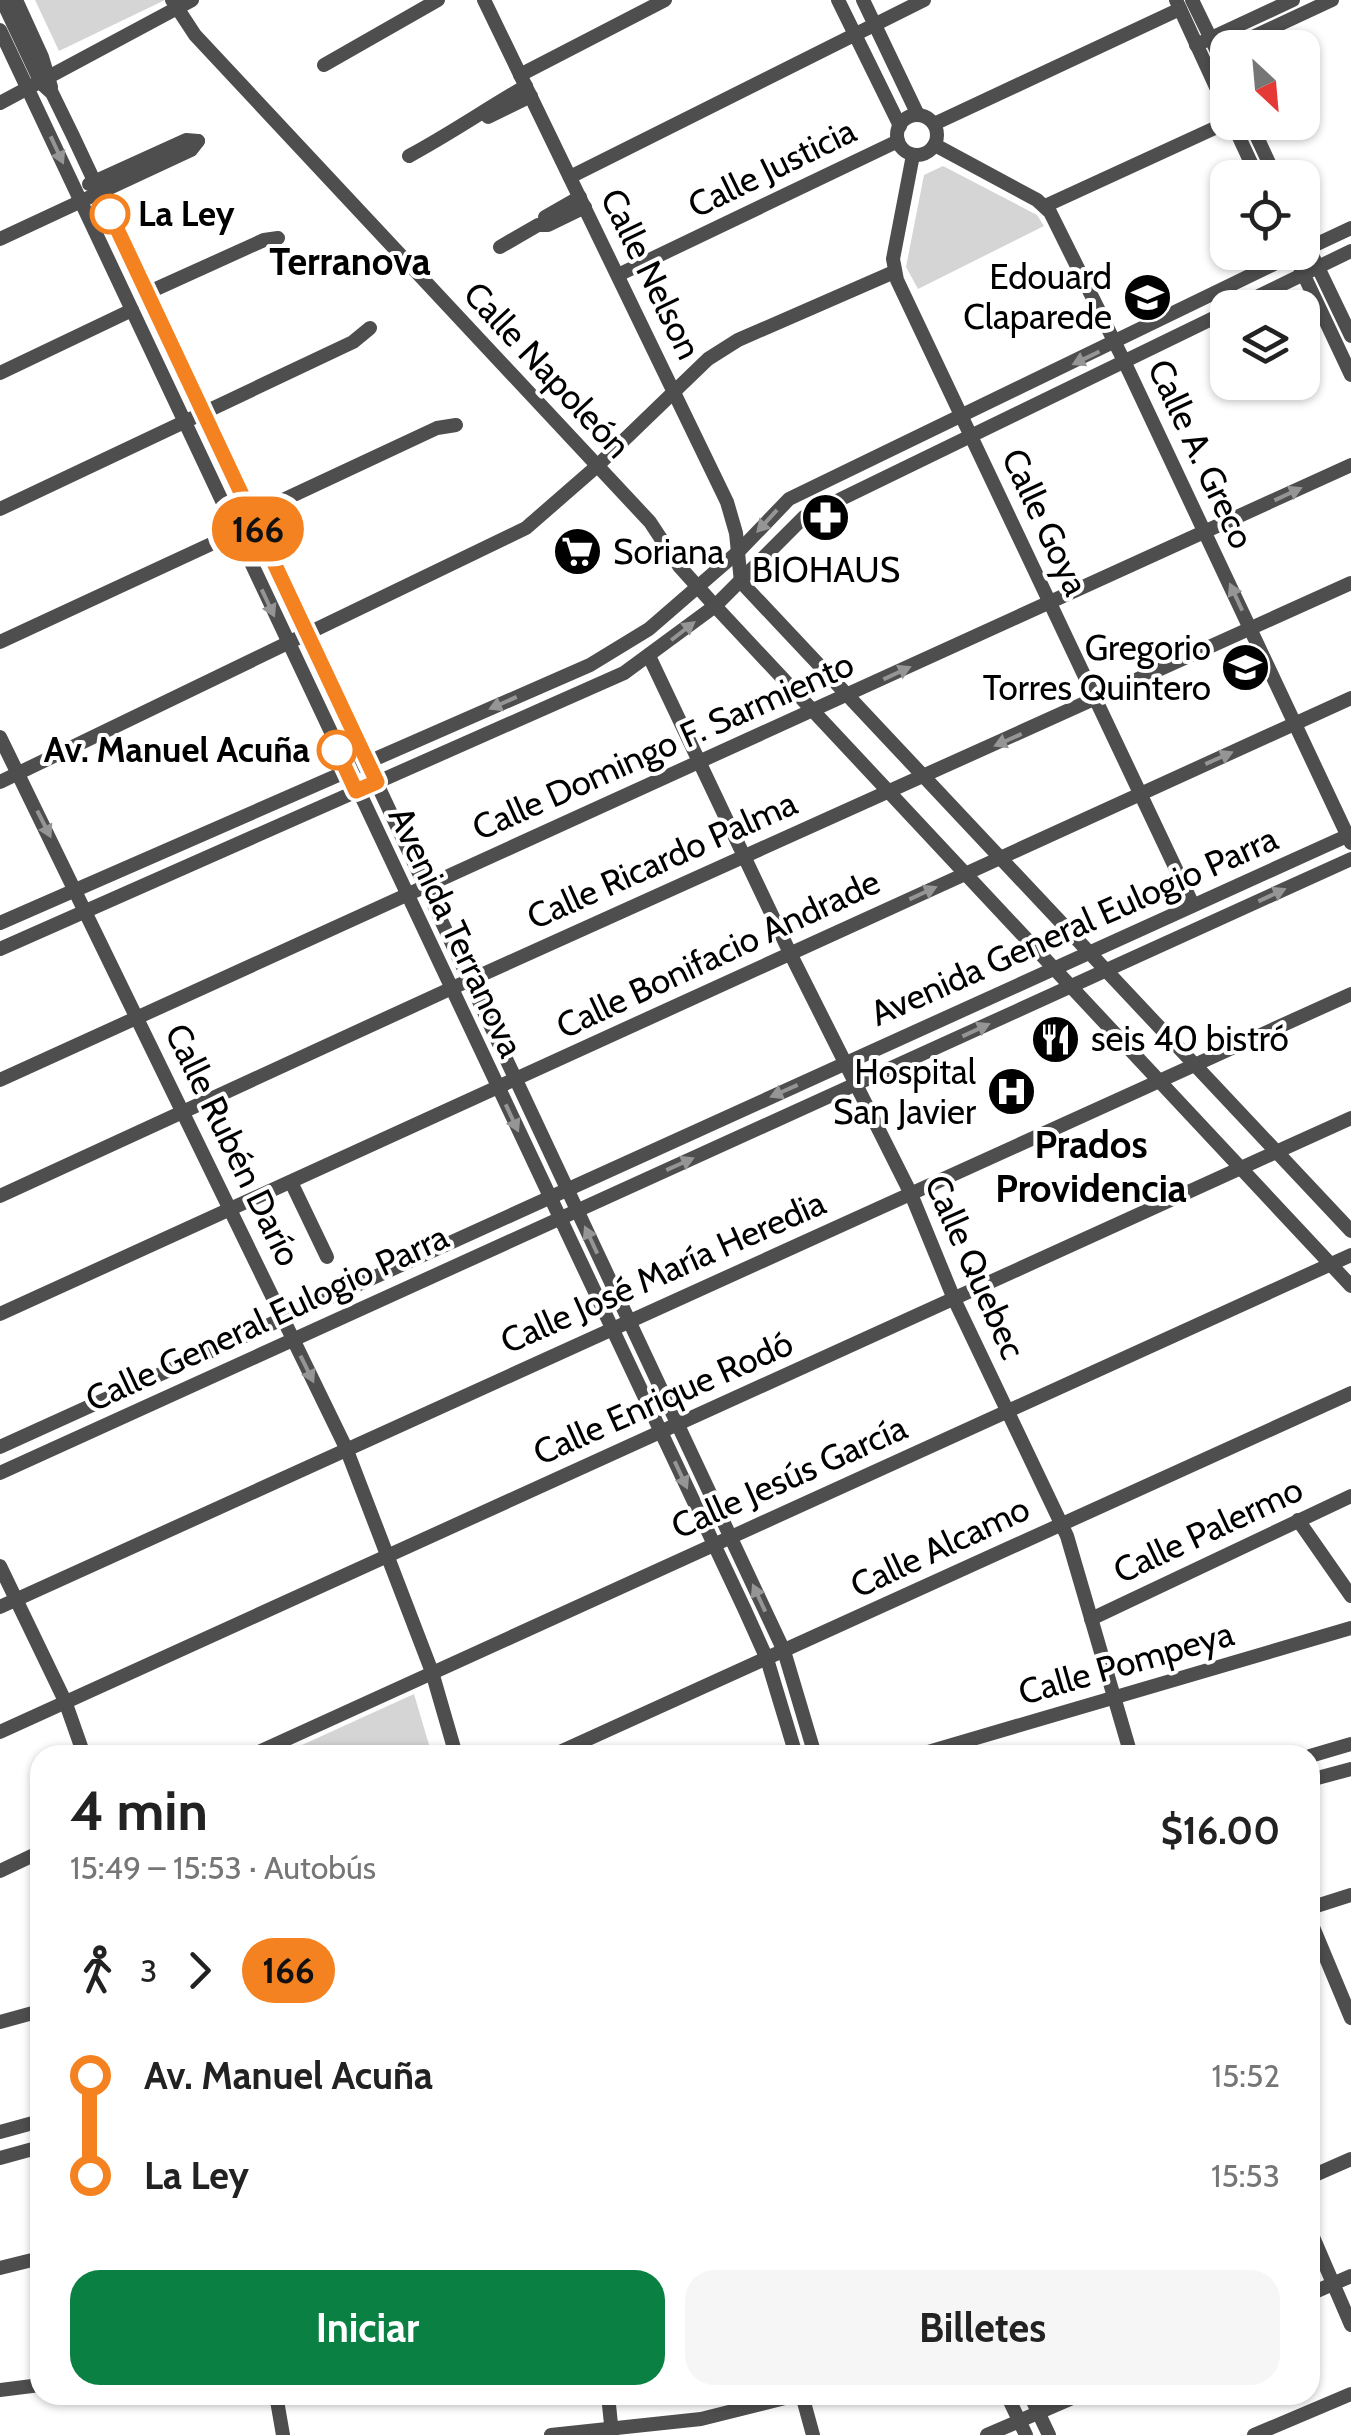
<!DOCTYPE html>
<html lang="es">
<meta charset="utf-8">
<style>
body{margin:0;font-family:Cabin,sans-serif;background:#f6f6f6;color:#222;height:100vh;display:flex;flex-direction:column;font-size:38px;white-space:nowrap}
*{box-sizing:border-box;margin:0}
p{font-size:32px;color:#767676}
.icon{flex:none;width:55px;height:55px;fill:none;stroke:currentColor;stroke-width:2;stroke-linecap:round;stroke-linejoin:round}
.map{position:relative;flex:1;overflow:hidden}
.panel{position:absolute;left:30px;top:1745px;width:1290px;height:660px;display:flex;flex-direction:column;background:#fff;border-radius:30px;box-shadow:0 2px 8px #0004}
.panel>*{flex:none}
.badge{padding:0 20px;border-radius:32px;font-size:35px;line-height:65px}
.needle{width:65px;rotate:154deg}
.fabs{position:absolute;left:1210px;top:30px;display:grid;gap:20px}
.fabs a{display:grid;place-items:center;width:110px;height:110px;border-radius:20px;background:#fff;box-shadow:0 2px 8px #0004;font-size:50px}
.map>.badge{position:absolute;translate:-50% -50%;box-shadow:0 0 0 5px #fff}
.legs{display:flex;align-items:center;gap:15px;height:110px;padding:0 40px;font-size:32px}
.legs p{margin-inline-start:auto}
.headline{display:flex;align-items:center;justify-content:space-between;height:170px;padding:0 40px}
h1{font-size:55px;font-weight:700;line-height:75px}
.button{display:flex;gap:20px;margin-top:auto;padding:20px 40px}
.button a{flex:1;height:115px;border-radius:30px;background:#0b8043;color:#fff;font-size:40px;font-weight:700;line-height:115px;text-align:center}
.button a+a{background:#f6f6f6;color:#222}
ul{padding:0 40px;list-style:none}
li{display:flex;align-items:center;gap:35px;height:100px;font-size:38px}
li i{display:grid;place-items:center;width:15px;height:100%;margin:0 12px;background:currentColor}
li i::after{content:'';width:25px;height:25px;margin:-12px;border:8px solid;border-radius:50%;background:#fff}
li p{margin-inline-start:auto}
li:first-child i{background:linear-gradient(#0000 50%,currentColor 0)}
li:last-child i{background:linear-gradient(currentColor 50%,#0000 0)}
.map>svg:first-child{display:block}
.green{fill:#d5d5d5}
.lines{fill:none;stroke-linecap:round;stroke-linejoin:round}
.minor{stroke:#4e4e4e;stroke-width:14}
.oneway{fill:#959595}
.line-1-casing{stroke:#fff;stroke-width:22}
.line-1{stroke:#f58220;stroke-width:15}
.stop-1-dot{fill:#fff;stroke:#f58220;stroke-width:5}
.labels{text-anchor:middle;stroke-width:8;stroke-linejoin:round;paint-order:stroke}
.street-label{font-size:35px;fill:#000;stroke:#fff}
.stop-label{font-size:35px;font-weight:bold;fill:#000;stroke:#fff;text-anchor:start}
.poi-label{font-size:35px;fill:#000;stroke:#fff;text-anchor:end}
.neighbourhood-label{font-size:38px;font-weight:bold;fill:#000;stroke:#fff}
</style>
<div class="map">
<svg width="1351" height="2435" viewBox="0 0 1351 2435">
<rect width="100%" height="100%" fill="#fff"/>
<g class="green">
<polygon points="35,0 165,0 59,51"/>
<polygon points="943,166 1037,215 1044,226 918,289 906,267 924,175"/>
<polygon points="414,1694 432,1755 280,1755"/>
</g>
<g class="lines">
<g class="minor">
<polyline points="2,0 41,83 52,93 73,136 784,1651 815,1755"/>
<polyline points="16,0 42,57 51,87"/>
<polyline points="172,0 195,35 650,522 679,566 715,606 1351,1286"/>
<polyline points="484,0 727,502 736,533 741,582 1351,1231"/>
<polyline points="838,0 900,126"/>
<polyline points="863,0 918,115"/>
<polyline points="1176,0 1228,113"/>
<polyline points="1192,0 1228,74"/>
<polyline points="0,30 744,1608 767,1659 796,1755"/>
<polyline points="1196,45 1293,0"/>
<polyline points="1229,48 1332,0"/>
<polyline points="324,65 438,0"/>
<polyline points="520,75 665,0"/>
<polyline points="0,103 192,0"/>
<circle cx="917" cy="135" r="20"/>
<polyline points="488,117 531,96"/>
<polyline points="1232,122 1258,178"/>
<polyline points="1250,122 1276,178"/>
<polyline points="934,124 1180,9"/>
<polyline points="935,145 1037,200 1050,212 1124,361 1351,843"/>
<polyline points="913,155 893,259 897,280 1193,905"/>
<path d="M 409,156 C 450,134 486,109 526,86"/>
<polyline points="570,177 924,0"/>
<polyline points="89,184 186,140 198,141"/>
<polyline points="1045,206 1228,122"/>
<polyline points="545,217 580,197"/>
<polyline points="1302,234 1351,336"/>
<polyline points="0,239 191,150 198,141"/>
<polyline points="500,247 538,225 548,225 585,207"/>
<polyline points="1302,251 1351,228"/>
<polyline points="1293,252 1351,375"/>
<polyline points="618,275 898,141"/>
<polyline points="147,293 264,240 278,238"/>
<polyline points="1234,308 1351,251"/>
<polyline points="0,373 132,310"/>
<polyline points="0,509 353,342 370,328"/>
<polyline points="251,515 437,428 456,425"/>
<polyline points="0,642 235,533"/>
<polyline points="649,656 790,953 911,1194 954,1299 1067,1536 1131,1755"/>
<polyline points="0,737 346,1448 432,1672 456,1755"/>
<polyline points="0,782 526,528 596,467 708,359 738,340 894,272"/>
<polyline points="0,923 590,665 649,629 739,551 789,499 1299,252"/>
<polyline points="0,949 624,673 715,606 804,517 1228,311"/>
<polyline points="0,1080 1351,465"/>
<polyline points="291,1182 327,1257"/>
<polyline points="0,1196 450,989 1351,583"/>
<polyline points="0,1314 1351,698"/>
<polyline points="0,1447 1351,834"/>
<polyline points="0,1473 1351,859"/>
<polyline points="1298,1520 1351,1596"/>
<polyline points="0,1566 65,1701 84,1755"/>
<polyline points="0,1607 1351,994"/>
<polyline points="1091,1619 1351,1496"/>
<polyline points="0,1732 1351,1118"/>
<polyline points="252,1755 1351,1255"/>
<polyline points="553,1755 1351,1393"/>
<polyline points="918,1755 1351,1628"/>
<polyline points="1310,1756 1351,1744"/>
<polyline points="1310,1780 1351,1769"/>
<polyline points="0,1871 40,1852"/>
<polyline points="1310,1908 1351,1895"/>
<polyline points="1310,1920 1351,2018"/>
<polyline points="0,2022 40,2011"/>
<polyline points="0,2132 40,2121"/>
<polyline points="0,2158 40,2147"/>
<polyline points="1310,2177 1351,2159"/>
<polyline points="1310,2230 1351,2325"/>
<polyline points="0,2268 40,2258"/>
<polyline points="1310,2294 1351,2276"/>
<polyline points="0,2390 40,2385"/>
<polyline points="276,2395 283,2435"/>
<polyline points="608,2395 612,2434"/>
<polyline points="802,2395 813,2435"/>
<polyline points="1007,2395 1026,2435"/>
<polyline points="1030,2395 1049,2435"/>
<polyline points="551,2435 701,2419 797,2395"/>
<polyline points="987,2435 1079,2395"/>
<polyline points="1254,2435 1351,2394"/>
</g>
</g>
<defs><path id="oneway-solid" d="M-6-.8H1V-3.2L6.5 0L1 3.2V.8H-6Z" transform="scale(2.5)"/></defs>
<g class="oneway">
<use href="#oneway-solid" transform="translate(57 150) rotate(65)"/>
<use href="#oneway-solid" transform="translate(1086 358) rotate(154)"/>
<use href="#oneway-solid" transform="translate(1288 494) rotate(-25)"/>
<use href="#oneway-solid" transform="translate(767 521) rotate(132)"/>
<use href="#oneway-solid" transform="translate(1236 597) rotate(-115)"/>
<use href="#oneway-solid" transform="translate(268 603) rotate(65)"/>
<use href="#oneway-solid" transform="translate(683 631) rotate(-38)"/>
<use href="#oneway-solid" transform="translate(897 673) rotate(-25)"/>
<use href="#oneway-solid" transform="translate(503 703) rotate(156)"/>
<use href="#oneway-solid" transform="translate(1008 740) rotate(156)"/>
<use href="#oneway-solid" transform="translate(1219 758) rotate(-24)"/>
<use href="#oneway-solid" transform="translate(44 824) rotate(63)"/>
<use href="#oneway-solid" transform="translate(923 893) rotate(-25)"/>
<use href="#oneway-solid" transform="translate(1272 895) rotate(-25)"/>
<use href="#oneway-solid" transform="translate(976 1030) rotate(-25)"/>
<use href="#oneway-solid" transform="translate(784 1091) rotate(156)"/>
<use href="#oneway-solid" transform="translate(512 1118) rotate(65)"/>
<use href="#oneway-solid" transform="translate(680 1164) rotate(-24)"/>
<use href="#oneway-solid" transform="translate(591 1240) rotate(-115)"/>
<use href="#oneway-solid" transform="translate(307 1369) rotate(64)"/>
<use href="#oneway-solid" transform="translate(681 1475) rotate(65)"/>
<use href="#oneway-solid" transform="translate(759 1598) rotate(-115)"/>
</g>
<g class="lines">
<defs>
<polyline id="line-1" points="110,214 377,782 356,791 337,750"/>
</defs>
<use href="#line-1" class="line-1-casing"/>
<use href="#line-1" class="line-1"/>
</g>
<defs>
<symbol id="school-disc" viewBox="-11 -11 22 22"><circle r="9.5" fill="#000" stroke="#fff"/><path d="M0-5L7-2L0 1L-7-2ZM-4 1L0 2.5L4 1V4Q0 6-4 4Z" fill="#fff"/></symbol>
<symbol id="pharmacy-disc" viewBox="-11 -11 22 22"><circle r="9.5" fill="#000" stroke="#fff"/><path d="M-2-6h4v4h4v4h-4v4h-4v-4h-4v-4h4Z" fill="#fff"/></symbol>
<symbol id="supermarket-disc" viewBox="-11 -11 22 22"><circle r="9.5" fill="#000" stroke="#fff"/><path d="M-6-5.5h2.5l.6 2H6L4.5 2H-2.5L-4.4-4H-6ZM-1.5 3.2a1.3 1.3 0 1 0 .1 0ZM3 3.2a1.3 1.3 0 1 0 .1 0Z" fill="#fff"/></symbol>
<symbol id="restaurant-disc" viewBox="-11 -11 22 22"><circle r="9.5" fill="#000" stroke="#fff"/><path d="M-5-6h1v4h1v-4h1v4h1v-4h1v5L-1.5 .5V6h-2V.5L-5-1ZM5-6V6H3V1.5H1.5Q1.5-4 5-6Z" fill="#fff"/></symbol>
<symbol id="hospital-disc" viewBox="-11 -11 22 22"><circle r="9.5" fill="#000" stroke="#fff"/><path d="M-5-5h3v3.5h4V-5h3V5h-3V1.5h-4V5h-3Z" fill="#fff"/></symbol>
</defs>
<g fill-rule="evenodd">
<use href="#school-disc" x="1120" y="270" width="55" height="55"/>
<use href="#pharmacy-disc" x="798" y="490" width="55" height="55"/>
<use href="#supermarket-disc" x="550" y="524" width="55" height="55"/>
<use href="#school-disc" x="1218" y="640" width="55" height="55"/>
<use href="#restaurant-disc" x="1028" y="1012" width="55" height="55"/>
<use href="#hospital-disc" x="984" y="1064" width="55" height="55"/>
</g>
<g class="stop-1-dot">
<circle cx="110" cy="214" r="18"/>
<circle cx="337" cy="750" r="18"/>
</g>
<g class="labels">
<g class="street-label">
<text transform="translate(772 168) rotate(-26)" y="12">Calle Justicia</text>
<text transform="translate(651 274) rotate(64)" y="12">Calle Nelson</text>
<text transform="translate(547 370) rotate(47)" y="12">Calle Napoleón</text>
<text transform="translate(1201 454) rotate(65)" y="12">Calle A. Greco</text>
<text transform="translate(1045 522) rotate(65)" y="12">Calle Goya</text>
<text transform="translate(663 746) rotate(-24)" y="12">Calle Domingo F. Sarmiento</text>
<text transform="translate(662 860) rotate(-24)" y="12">Calle Ricardo Palma</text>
<text transform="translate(1074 926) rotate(-24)" y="12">Avenida General Eulogio Parra</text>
<text transform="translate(456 932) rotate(65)" y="12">Avenida Terranova</text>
<text transform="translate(718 954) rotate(-25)" y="12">Calle Bonifacio Andrade</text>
<text transform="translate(233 1145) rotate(64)" y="12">Calle Rubén Darío</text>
<text transform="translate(975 1267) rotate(66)" y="12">Calle Quebec</text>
<text transform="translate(663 1272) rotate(-24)" y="12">Calle José María Heredia</text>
<text transform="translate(267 1318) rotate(-25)" y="12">Calle General Eulogio Parra</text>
<text transform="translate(663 1398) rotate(-24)" y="12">Calle Enrique Rodó</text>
<text transform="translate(789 1477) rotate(-24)" y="12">Calle Jesús García</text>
<text transform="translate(1208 1530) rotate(-25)" y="12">Calle Palermo</text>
<text transform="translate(940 1547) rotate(-25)" y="12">Calle Alcamo</text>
<text transform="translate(1126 1663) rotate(-16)" y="12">Calle Pompeya</text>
</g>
<g class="stop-label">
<text x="138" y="226">La Ley</text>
<text x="310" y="762" text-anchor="end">Av. Manuel Acuña</text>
</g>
<g class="poi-label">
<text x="1112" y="289">Edouard<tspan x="1112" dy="40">Claparede</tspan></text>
<text x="613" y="564" text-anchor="start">Soriana</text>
<text x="826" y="582" text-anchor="middle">BIOHAUS</text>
<text x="1211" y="660">Gregorio<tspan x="1211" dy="40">Torres Quintero</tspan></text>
<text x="1091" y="1051" text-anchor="start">seis 40 bistró</text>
<text x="976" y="1084">Hospital<tspan x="976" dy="40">San Javier</tspan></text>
</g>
<g class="neighbourhood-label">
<text x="350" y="275">Terranova</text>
<text x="1091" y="1158">Prados<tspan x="1091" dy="44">Providencia</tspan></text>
</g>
</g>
</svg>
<div class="fabs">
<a><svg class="needle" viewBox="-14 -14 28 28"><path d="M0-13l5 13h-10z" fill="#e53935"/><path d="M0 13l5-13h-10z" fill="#767676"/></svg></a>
<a><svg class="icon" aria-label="locate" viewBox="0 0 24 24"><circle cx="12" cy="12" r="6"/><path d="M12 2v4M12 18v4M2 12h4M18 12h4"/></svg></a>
<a><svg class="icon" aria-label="layers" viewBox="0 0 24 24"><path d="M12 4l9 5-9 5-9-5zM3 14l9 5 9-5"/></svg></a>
</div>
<b class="badge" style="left:258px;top:529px;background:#f58220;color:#111">166</b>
<section class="panel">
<div class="headline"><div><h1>4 min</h1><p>15:49 – 15:53 · Autobús</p></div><b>$16.00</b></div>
<div class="legs"><svg class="icon" aria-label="walk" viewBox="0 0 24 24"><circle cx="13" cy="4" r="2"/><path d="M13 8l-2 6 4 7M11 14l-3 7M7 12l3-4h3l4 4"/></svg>3<svg class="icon" aria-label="forward" viewBox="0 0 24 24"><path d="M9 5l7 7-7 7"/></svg><b class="badge" style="background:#f58220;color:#111">166</b></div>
<ul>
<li><i style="color:#f58220"></i><b>Av. Manuel Acuña</b><p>15:52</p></li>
<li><i style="color:#f58220"></i><b>La Ley</b><p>15:53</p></li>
</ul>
<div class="button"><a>Iniciar</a><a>Billetes</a></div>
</section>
</div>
